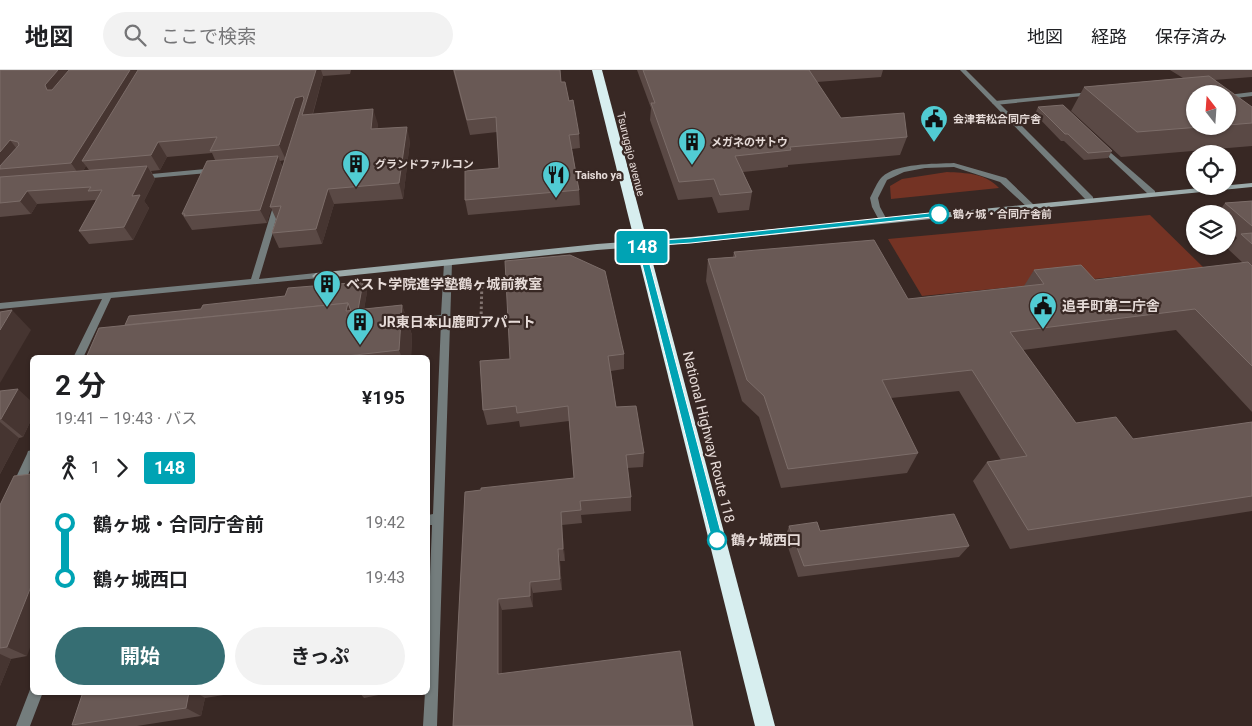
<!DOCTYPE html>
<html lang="ja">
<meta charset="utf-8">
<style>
body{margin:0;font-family:Roboto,"Noto Sans JP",sans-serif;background:#f2f2f2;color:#202124;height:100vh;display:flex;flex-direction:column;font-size:19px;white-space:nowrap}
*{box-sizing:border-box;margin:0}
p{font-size:16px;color:#757577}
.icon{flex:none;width:28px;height:28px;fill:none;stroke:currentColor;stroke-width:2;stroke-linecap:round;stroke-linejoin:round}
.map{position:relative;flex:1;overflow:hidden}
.sheet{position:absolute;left:30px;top:285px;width:400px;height:340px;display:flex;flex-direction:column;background:#fff;border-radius:8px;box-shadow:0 1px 4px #0004}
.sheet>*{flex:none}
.badge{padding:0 10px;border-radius:4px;font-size:18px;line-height:32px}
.needle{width:32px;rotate:343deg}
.fabs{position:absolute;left:1186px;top:15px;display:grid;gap:10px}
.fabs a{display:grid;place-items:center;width:50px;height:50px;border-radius:50%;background:#fff;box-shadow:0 1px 4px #0004;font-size:25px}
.map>.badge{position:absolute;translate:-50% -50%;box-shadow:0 0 0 2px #fff}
.legs{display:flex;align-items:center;gap:8px;height:55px;padding:0 25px;font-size:16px}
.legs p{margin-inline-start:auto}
.head{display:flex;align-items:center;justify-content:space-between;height:85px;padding:0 25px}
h1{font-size:28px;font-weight:700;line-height:38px}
.action{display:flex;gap:10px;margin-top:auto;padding:10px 25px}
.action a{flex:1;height:58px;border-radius:30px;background:#366e73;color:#fff;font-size:20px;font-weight:700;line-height:58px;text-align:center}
.action a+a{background:#f2f2f2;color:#202124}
ul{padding:0 25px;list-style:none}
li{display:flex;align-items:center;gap:18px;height:55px;font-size:19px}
li i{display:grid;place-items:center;width:8px;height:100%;margin:0 6px;background:currentColor}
li i::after{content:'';width:12px;height:12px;margin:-6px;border:4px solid;border-radius:50%;background:#fff}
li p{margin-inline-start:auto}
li:first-child i{background:linear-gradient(#0000 50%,currentColor 0)}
li:last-child i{background:linear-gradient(currentColor 50%,#0000 0)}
header{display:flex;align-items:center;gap:30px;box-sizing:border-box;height:70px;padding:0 25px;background:#fff;border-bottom:1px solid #e0e0e0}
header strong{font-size:24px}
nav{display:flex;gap:28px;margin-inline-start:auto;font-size:18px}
.search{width:350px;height:45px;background:#f2f2f2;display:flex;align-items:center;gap:12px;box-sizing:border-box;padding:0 18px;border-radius:28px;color:#757577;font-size:19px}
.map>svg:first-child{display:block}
.green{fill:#743324}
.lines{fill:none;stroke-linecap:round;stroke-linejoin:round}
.path{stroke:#81736f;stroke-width:3;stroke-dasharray:2.5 2.5;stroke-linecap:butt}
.lane{fill:#747d7d;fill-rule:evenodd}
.street{fill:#747d7d;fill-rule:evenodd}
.secondary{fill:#9cabab;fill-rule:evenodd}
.highway{fill:#d7eeef;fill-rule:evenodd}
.wall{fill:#5a4945;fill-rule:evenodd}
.shaded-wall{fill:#463531}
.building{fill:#695955;stroke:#7c6d69}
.line-1{fill:#00a3b4;stroke:#fff}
.stop-1-dot{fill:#fff;stroke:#00a3b4;stroke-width:2.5}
.labels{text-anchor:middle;stroke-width:4.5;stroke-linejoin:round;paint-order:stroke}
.far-poi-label{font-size:11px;font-weight:bold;fill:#e6dbd8;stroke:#382824;text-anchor:start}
.far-street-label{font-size:11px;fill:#e6dbd8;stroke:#382824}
.far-stop-label{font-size:11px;font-weight:bold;fill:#e6dbd8;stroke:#382824;text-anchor:start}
.poi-label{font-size:14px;font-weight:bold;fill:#e6dbd8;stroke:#382824;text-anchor:start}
.street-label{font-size:14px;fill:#e6dbd8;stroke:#382824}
.stop-label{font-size:14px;font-weight:bold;fill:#e6dbd8;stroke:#382824;text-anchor:start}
</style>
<header>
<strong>地図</strong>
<div class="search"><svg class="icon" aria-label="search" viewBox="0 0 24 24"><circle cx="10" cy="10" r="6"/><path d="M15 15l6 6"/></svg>ここで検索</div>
<nav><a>地図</a><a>経路</a><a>保存済み</a></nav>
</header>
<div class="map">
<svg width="1252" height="656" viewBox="0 0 1252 656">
<rect width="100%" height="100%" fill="#382824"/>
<g class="green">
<path d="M 947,102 C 966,103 985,103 999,118 L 891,129 L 890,116 L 902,109 Z"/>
<polygon points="1150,145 1204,198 922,226 888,169"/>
</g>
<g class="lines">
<polyline class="path" points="481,249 482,209"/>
<g class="lane">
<polygon points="1091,22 1094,24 1093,25 995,35 992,33 995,31"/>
<polygon points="1252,22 1252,26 1228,29 1228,25"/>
<polygon points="1099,76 1103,76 1155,121 1155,125 1149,125 1099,78"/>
<path d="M 954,93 L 1006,108 L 1035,136 L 1034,138 L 1028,138 L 1000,112 L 954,97 L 925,98 L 904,102 L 887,110 L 878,128 L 880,137 L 887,150 L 886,152 L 880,152 L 872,137 L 870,128 C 873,122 877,112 882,107 C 897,93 934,94 954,93 Z"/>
</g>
<g class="street">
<polygon points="960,0 966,0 1093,127 1093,131 1087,131"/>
<polygon points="216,98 219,98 219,102 141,109 137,107 141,105"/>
<polygon points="275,130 281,130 282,132 259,209 316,203 320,206 319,208 111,228 83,288 73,288 102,229 0,239 0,233 251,209"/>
<polygon points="448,190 452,193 437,656 423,656 425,622 428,622 428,557 432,455 428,455 428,445 433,444 441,252 395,256 390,253 395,250 441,245 444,193"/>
<polygon points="32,380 32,395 23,418 21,421 17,423 13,421 11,418 27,384 28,381"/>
<polygon points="31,617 32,617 32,622 43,622 30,656 16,656"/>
</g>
<polygon class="secondary" points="1252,113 1252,117 691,173 597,180 316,209 312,206 316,203 597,174 691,167"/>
<polygon class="highway" points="592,0 602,0 775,656 755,656"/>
</g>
<g class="wall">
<path d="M 0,0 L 351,0 L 350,4 L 323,6 L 313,44 L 378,54 L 377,59 L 410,71 L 403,129 L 334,134 L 322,174 L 279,178 L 272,163 L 276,149 L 271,138 L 267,153 L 192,160 L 182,144 L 215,90 L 212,83 L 167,87 L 160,100 L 151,101 L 155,109 L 144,131 L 149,138 L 133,170 L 89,174 L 79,161 L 96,131 L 95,130 L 37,134 L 31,144 L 0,147 ZM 285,90 L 283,98 L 280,91 ZM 86,96 L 89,100 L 83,101 Z"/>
<polygon points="453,0 560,0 561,12 569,31 579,64 580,78 572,79 579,120 580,135 468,145 465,130 499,98 497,62 470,65"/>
<polygon points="637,0 883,0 881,7 817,12 841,48 907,67 900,85 788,95 788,97 743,102 752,122 749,140 718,143 712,127 678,130 650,50 651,38"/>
<path d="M 1170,0 L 1252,0 L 1252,7 L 1214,10 L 1252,37 L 1252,76 L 1121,87 L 1071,41 L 1084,17 L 1183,8 ZM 1228,24 L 1228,56 L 1195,56 Z"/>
<polygon points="1038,37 1112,81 1108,88 1084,90 1064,71 1061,71 1035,44"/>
<polygon points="1252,131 1252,342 1176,260 1023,280 1076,353 1133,369 1252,352 1252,441 1010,479 973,411 987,392 1001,390 959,321 891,328 918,383 907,403 781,418 759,347 742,331 706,211 708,189 733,187 734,182 908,229 1024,216 1034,200 1095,210 1243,193 1228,179 1237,168 1228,160 1228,144 1217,144 1225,133"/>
<polygon points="363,212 367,222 364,239 402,235 412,265 411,288 86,288 125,255 201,239 285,226"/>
<polygon points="624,284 624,299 611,301 616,337 644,383 643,397 627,398 631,427 631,441 581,445 582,453 562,455 565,491 560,491 562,520 533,523 533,537 502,540 453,656 465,422 574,408 569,351 520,357 519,351 487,355 483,340 480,291"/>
<polygon points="0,321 32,332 32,348 23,367 19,368 0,404"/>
<polygon points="0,435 27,586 11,589 0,616"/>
<polygon points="789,456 820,461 969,476 959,487 798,507 785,468"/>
<polygon points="83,622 242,622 205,628 201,646 137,656 75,656 72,655"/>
<polygon points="272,622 293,622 276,625"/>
<polygon points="359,622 393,622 364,628"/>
</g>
<g class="shaded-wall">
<polygon points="58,0 75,0 55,33 47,20 45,15"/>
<polygon points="130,0 145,0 82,91 86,96 80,106 71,93"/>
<polygon points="316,0 321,0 323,6 308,60 286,90 279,75 295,28"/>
<polygon points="373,39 378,54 375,74 371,59"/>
<polygon points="407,57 410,71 403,129 399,113"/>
<polygon points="10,70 20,83 0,99 0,82"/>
<polygon points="158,72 167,87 160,100 151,85"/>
<polygon points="278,86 283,99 270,137 271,138 267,153 260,140"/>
<polygon points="147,96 155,109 144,131 149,138 133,170 124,157 132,126"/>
<polygon points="328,119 334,134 322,174 316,159"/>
<polygon points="27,121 37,134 31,144 20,131"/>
<polygon points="363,212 367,222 362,252 358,242"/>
<polygon points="348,233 360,262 346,241"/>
<polygon points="402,235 412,265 411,288 402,288 399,280"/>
<polygon points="12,240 31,260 0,313 0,260"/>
<polygon points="18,319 32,332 32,348 23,367 1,349"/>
<polygon points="0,352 19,368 0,404"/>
<polygon points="561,442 562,455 565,491 563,479"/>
<polygon points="558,479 560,491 562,520 560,509"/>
<polygon points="530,512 533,523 533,537 530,526"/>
<polygon points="32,514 32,572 27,586 7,577"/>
<polygon points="498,529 502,540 502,613 498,604"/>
<polygon points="0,584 11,589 0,616"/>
<polygon points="189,622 195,622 205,628 201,646 186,638"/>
</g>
<g class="building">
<polygon points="0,0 58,0 45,15 47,20 52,20 69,0 130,0 71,93 0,99 0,96 19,75 18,72 10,70 0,82"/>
<polygon points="138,0 316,0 302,45 373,39 371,59 407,57 399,113 328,119 316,159 272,163 281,136 270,137 304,29 303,26 295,28 279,75 210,81 217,67 158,72 151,85 82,91"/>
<polygon points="454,0 560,0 561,12 565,12 569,31 573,30 579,64 569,65 579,120 465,130 465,101 499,98 496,47 467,50"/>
<polygon points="643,0 809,0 841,48 904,43 907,67 790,77 791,80 735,86 752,122 720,125 714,109 679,112 651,33 655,33"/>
<polygon points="1209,6 1252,37 1252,53 1228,55 1228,24 1195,24 1195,56 1213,56 1137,62 1084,17"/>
<polygon points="1063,35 1112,81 1088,83 1068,64 1065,64 1038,37"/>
<polygon points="278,86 260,140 184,146 185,144 182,144 207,91"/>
<polygon points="147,96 132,126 140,125 124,157 79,161 102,120 88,121 91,117 27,121 20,131 0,133 0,107"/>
<polygon points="1252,131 1252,156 1225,133"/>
<polygon points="1252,163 1252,174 1241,164"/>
<polygon points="874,170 908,229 1044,214 1034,200 1081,195 1095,210 1248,192 1252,196 1252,296 1195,239 1010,262 1076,353 1116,347 1133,369 1252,352 1252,426 1028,460 987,392 1027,386 972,300 882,310 918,383 788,399 764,326 747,310 708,189 736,187 734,182"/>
<polygon points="570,185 605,201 624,284 608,286 616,337 636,336 644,383 626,385 631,427 580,431 581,440 561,442 563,479 558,479 560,509 530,512 530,526 498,529 498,604 680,581 693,656 453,656 465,422 481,420 481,418 574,408 568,336 517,343 516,336 483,340 480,291 510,289 505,191"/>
<polygon points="363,212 358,240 351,241 348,233 125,255 129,246 201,239 203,235 285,226 288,218"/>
<polygon points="348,233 346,241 402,235 399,280 329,288 86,288 99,258"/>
<polygon points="12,240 0,260 0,242"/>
<polygon points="18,319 1,349 0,349 0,321"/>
<polygon points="32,404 32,514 7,577 0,578 0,435 14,406"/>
<polygon points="954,444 969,476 804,496 789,456 817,452 820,461"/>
<polygon points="83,622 189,622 186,638 72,655"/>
</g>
<polygon class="line-1" points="939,142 943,144 941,146 691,173 645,176 723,470 721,474 717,475 713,474 637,174 638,172 691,168"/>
<defs>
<symbol id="civic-pin" viewBox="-11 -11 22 30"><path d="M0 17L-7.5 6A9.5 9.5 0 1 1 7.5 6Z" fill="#51ccd3" stroke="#382824"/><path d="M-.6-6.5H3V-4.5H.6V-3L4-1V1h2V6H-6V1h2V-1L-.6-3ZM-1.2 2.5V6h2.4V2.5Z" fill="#111"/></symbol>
<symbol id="building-pin" viewBox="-11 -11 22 30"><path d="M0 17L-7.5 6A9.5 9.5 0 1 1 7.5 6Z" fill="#51ccd3" stroke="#382824"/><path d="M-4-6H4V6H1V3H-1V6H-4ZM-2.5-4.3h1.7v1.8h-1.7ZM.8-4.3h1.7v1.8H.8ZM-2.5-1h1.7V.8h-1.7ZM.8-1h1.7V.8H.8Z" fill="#111"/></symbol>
<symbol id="restaurant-pin" viewBox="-11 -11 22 30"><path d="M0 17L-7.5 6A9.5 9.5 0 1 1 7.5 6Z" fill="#51ccd3" stroke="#382824"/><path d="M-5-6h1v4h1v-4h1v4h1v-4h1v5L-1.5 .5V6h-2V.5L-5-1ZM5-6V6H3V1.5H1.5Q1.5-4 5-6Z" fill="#111"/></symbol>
</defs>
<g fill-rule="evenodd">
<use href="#civic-pin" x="918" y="33" width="32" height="43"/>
<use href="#building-pin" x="676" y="56" width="32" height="43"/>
<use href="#building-pin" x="340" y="78" width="32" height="43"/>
<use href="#restaurant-pin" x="540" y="89" width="32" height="43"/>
<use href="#building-pin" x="311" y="198" width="32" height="43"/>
<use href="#civic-pin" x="1027" y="220" width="32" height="43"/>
<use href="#building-pin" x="344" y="236" width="32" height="43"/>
</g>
<g class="stop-1-dot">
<circle cx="939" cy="144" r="9"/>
<circle cx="717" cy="470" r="9"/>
</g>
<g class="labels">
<g class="far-poi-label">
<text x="953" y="53">会津若松合同庁舎</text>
<text x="711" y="76">メガネのサトウ</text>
<text x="375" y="98">グランドファルコン</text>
<text x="575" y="109">Taisho ya</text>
</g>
<g class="far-street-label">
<text transform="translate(631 84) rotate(76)" y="4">Tsurugajo avenue</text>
</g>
<g class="far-stop-label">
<text x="953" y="148">鶴ヶ城・合同庁舎前</text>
</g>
<g class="poi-label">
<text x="346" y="219">ベスト学院進学塾鶴ヶ城前教室</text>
<text x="1062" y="241">追手町第二庁舎</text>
<text x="379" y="257">JR東日本山鹿町アパート</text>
</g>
<g class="street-label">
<text transform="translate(709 367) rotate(76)" y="5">National Highway Route 118</text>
</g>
<g class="stop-label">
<text x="731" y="475">鶴ヶ城西口</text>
</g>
</g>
</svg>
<div class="fabs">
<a><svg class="needle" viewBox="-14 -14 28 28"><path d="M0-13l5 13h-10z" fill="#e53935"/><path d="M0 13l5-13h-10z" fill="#757577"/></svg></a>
<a><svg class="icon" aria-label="locate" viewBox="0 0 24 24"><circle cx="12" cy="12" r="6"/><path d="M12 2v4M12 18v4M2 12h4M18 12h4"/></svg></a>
<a><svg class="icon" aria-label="layers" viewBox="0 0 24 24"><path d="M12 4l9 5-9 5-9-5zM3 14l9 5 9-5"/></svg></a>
</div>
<b class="badge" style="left:642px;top:177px;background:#00a3b4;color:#fff">148</b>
<section class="sheet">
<div class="head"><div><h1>2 分</h1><p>19:41 – 19:43 · バス</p></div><b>¥195</b></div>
<div class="legs"><svg class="icon" aria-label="walk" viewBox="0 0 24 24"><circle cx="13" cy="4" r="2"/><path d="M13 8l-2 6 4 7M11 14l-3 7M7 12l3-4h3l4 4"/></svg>1<svg class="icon" aria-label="forward" viewBox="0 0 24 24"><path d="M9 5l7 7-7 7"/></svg><b class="badge" style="background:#00a3b4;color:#fff">148</b></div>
<ul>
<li><i style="color:#00a3b4"></i><b>鶴ヶ城・合同庁舎前</b><p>19:42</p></li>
<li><i style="color:#00a3b4"></i><b>鶴ヶ城西口</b><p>19:43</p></li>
</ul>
<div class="action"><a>開始</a><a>きっぷ</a></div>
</section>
</div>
